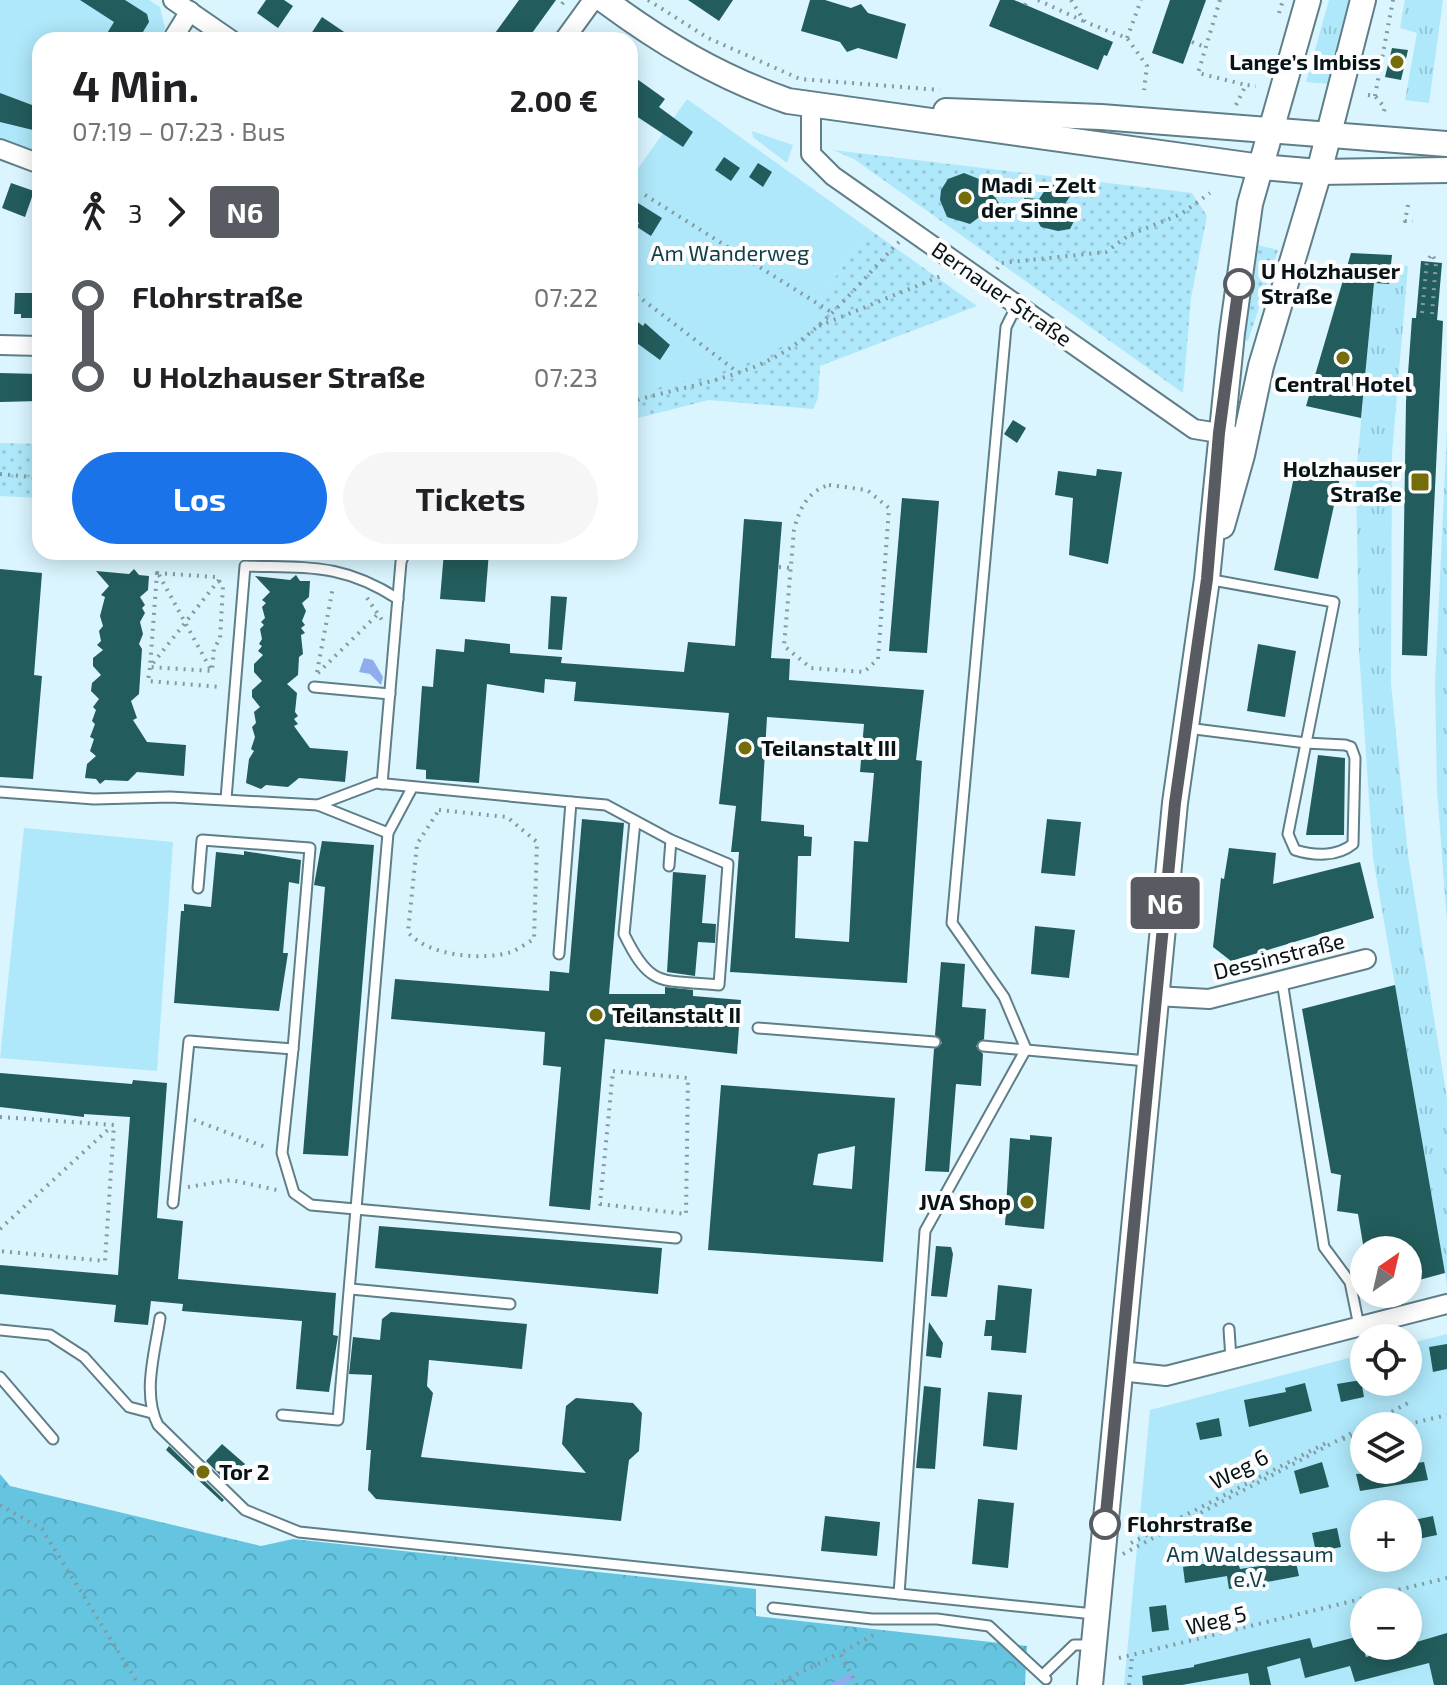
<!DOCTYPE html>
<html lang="de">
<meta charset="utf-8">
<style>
body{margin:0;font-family:"Exo 2",sans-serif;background:#f6f6f6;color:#202124;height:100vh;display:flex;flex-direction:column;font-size:30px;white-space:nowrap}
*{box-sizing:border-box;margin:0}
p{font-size:26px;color:#757577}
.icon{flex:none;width:44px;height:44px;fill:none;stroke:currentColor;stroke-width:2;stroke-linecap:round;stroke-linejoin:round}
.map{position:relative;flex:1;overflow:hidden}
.sheet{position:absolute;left:32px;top:32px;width:606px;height:528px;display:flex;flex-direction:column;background:#fff;border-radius:24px;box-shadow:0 4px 20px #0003}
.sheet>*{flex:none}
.badge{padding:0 16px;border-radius:6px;font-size:28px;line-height:52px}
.needle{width:52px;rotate:34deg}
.tools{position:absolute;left:1350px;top:1236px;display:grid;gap:16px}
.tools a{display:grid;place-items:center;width:72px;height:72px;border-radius:50%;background:#fff;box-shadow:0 4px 20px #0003;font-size:40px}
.map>.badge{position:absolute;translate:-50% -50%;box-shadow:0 0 0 4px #fff}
.legs{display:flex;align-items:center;gap:12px;height:88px;padding:0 40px;font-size:26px}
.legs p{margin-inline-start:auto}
.overview{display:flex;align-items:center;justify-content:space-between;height:136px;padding:0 40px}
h1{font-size:44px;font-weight:700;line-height:60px}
.primary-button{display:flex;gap:16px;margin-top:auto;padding:16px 40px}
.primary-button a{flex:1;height:92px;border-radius:48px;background:#1a73e8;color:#fff;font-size:32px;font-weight:700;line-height:92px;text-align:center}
.primary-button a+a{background:#f6f6f6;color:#202124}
ul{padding:0 40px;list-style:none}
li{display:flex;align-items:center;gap:28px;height:80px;font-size:30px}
li i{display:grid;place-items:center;width:12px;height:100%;margin:0 10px;background:currentColor}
li i::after{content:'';width:20px;height:20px;margin:-10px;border:6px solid;border-radius:50%;background:#fff}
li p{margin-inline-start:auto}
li:first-child i{background:linear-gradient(#0000 50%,currentColor 0)}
li:last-child i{background:linear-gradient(currentColor 50%,#0000 0)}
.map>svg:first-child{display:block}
.grass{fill:url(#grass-tufts)}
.forest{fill:url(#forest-crowns)}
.park{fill:url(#park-dots)}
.garden{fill:#afe8fa;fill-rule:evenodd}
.water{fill:#8facec}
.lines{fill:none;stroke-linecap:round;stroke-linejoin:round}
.stream{stroke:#8facec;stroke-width:6}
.building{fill:#235c5c;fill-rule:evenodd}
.service-casing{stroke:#5f7e88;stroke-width:13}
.minor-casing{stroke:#5f7e88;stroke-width:22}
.secondary-casing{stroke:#5f7e88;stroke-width:28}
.path{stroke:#8499a0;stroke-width:4;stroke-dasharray:2 6;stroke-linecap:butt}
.service{stroke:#fff;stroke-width:9}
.minor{stroke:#fff;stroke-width:18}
.secondary{stroke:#fff;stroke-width:24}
.line-1-casing{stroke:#fff;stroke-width:18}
.line-1{stroke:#595b62;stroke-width:12}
.poi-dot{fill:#746d0a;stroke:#fdfdfd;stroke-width:3}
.stop-1-dot{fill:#fff;stroke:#595b62;stroke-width:4}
.labels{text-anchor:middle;stroke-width:8;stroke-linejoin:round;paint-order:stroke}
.poi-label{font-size:22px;font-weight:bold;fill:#071317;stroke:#fdfdfd;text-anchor:start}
.park-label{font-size:22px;fill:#113d49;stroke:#fdfdfd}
.stop-label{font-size:22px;font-weight:bold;fill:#071317;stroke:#fdfdfd;text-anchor:start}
.street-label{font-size:22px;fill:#071317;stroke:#fdfdfd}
</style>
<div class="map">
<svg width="1447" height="1685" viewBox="0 0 1447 1685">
<defs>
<pattern id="grass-tufts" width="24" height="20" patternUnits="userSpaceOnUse" patternTransform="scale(2)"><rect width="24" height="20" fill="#afe8fa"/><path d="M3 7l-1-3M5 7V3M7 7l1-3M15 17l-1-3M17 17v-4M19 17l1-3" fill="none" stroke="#95c6d6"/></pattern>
<pattern id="forest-crowns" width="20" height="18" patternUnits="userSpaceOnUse" patternTransform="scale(2)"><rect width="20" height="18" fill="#65c4e0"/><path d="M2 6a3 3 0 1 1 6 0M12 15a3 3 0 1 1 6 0" fill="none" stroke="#56a8bf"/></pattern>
<pattern id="park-dots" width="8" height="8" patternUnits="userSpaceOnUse" patternTransform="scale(2)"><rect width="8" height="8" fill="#afe8fa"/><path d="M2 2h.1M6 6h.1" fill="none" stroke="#95c6d6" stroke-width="1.8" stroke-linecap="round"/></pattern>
</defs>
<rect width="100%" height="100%" fill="#daf5fe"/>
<g class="grass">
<polygon points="1329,0 1349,0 1329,84 1306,82"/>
<polygon points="1405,0 1443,0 1429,103 1405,100 1417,33 1400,28"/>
<polygon points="752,131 793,145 787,163 753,137"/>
<polygon points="1391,265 1408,266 1392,453 1391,683 1408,855 1447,1099 1447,1285 1373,858 1359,651 1356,475 1374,283 1388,284"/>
<polygon points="1447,430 1447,922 1437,790 1435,682"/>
</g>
<polygon class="forest" points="0,1474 10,1486 261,1546 293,1539 756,1589 756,1616 1027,1646 1025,1685 0,1685"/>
<g class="park">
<polygon points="833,150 1192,193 1207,216 1191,298 1183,393 854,159"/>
<polygon points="869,229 977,306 820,366 818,398 813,409 709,400 630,420 630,395 663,385 816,304"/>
<polygon points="1257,245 1278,250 1248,341 1243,339"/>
<polygon points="0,443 40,444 40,498 0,496"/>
</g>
<g class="garden">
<polygon points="0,0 149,0 160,7 165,28 158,40 40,40 40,154 0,140"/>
<path d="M 687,99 L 869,229 L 816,304 L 819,310 C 787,367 688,378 630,395 L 630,180 Z"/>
<polygon points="24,828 173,842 157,1071 0,1058"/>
<path d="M 1447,1334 L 1447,1685 L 1124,1685 L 1150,1410 L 1364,1354 L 1364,1382 L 1408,1382 L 1408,1344 ZM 1364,1426 L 1408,1426 L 1408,1470 L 1364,1470 ZM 1364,1514 L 1408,1514 L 1408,1558 L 1364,1558 ZM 1364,1602 L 1408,1602 L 1408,1646 L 1364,1646 Z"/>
</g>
<polygon class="water" points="364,658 373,660 383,677 381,685 370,674 359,672"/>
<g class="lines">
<polyline class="stream" points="835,1685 851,1677"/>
</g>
<g class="building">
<polygon points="80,0 125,0 147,14 149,22 138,40 103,40 114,22"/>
<polygon points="266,0 284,0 293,6 278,28 257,13"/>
<polygon points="519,0 556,0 527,40 490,40"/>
<polygon points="688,0 733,0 719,21"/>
<polygon points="810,0 825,0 851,8 861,4 868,13 906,24 897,59 858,48 847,52 840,42 801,31"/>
<polygon points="1000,0 1014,0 1113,42 1107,56 1104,55 1098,70 989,26"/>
<polygon points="1170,0 1206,0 1183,64 1152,53"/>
<polygon points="322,17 356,40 307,40"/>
<polygon points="1392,48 1408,50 1401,80 1385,77"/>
<polygon points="630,74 665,99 659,107 693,132 683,147 630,112"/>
<polygon points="0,93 40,108 33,130 0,122"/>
<polygon points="724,157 740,168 731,181 715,170"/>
<polygon points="758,163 772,172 763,187 749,177"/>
<polygon points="964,173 984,181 1003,209 990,209 970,224 947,217 940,200 941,190 948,179"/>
<polygon points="11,183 34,191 25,217 2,208"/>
<polygon points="1049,184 1074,190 1065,204 1075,219 1070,229 1058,231 1041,227 1024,198 1039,199"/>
<polygon points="630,198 662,218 651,236 637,227 639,223 630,217"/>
<polygon points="1351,253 1392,255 1389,284 1374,283 1361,418 1306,406"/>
<polygon points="1421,261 1442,263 1437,320 1443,321 1427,656 1402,655 1406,401 1412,318 1416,318"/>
<polygon points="15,293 40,293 40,318 21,318 21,314 14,314"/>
<polygon points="630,316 643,326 645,323 670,345 660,360 630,338"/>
<polygon points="0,373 40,374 40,401 0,402"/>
<polygon points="1013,420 1026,428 1017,443 1004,434"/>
<polygon points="1297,463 1341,473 1318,579 1274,570"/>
<polygon points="1097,469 1122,472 1108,564 1069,555 1073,498 1055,495 1058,471 1096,476"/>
<polygon points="902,498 939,501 927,653 889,651"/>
<path d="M 744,519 L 782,522 L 771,658 L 790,659 L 789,680 L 924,690 L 916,760 L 922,761 L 907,983 L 730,972 L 739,852 L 731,852 L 736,806 L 719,804 L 729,713 L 574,701 L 576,682 L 545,679 L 544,693 L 487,684 L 479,783 L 426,779 L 426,770 L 416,769 L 422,686 L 433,687 L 436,649 L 464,652 L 465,639 L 510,644 L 510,653 L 562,657 L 561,663 L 684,672 L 688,642 L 735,646 ZM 767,717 L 864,724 L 860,772 L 874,773 L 868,842 L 854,841 L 849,942 L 795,938 L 798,856 L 811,856 L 812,837 L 804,836 L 804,825 L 761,821 Z"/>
<polygon points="444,552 489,552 485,602 440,599"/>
<polygon points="0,569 42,573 34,675 42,676 33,779 0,777"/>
<polygon points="134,569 139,575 149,576 148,590 140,597 145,605 142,608 145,613 140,622 143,634 139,644 142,649 139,694 131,701 137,718 133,720 147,742 186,745 184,776 137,772 128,781 105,780 100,784 96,779 85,778 87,764 96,756 90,751 94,739 90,737 95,724 92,721 96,710 93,707 99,699 91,691 92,683 101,675 93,666 93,658 103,650 97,645 101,641 99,631 103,626 100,616 105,597 101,595 109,586 96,571 129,574"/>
<polygon points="296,575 300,581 310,581 309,597 302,603 306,611 302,621 305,625 301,628 305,633 301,635 303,654 299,657 298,675 287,684 297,693 295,712 298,716 294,719 298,724 294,726 310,748 348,751 345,782 299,778 288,787 266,785 261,789 246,783 249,759 254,751 251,749 255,737 252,727 256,723 254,712 260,707 252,697 252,690 262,681 254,672 254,664 263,655 258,651 262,646 259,644 262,639 260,629 264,625 261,622 265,618 262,607 266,603 262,600 270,592 255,576 290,580"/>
<polygon points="551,596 567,597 562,650 548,649"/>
<polygon points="1258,644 1296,651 1285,717 1247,711"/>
<polygon points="1318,755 1345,758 1344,835 1306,835"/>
<polygon points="582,819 624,823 609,994 665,994 665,987 693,990 693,996 741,1000 737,1054 605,1039 590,1210 549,1206 561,1067 543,1065 545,1032 391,1019 395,979 549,991 550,971 569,973"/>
<polygon points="1047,819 1081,822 1075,876 1041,873"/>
<polygon points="322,841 374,845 348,1156 303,1154 325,887 314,885"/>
<polygon points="1229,848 1276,853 1273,884 1360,862 1374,918 1231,961 1213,947 1221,878 1224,879"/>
<polygon points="244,851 301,860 299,884 289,882 283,953 288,953 279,1011 174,1003 181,911 184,911 184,904 211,907 216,852 244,855"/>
<polygon points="673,872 706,875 702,923 716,924 715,943 698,942 695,976 667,972"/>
<polygon points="1035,926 1075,930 1069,978 1031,974"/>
<polygon points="941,962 965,964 962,1007 986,1009 984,1039 976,1046 983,1054 981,1086 956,1084 949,1172 925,1171 934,1049 942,1043 935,1035"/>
<polygon points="1395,985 1445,1273 1408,1283 1408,1250 1364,1250 1358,1214 1337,1211 1341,1175 1331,1173 1302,1009"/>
<polygon points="0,1073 132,1084 133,1080 167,1083 157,1218 183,1221 178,1279 336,1293 333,1335 338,1336 329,1392 296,1389 302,1321 182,1311 183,1304 151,1301 148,1325 114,1322 116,1305 0,1294 0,1265 118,1275 130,1117 84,1114 84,1117 0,1107"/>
<path d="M 721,1085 L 895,1098 L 883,1262 L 708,1250 ZM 855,1146 L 852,1189 L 813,1185 L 818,1154 Z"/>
<polygon points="1030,1135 1052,1137 1044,1229 1005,1225 1010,1138 1030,1140"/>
<polygon points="379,1226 662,1248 658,1294 375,1268"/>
<polygon points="936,1246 951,1247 953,1254 947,1297 931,1296"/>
<polygon points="998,1285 1032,1289 1026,1353 991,1350 992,1336 984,1336 986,1320 995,1320"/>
<polygon points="391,1312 527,1324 522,1369 429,1360 427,1386 433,1393 421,1457 586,1473 562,1444 566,1406 576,1398 633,1403 642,1413 639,1451 629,1460 621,1521 376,1499 368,1490 371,1450 366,1450 372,1375 349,1374 353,1337 380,1340 382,1319"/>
<polygon points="929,1322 943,1343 941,1358 926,1356"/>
<polygon points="1447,1344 1447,1369 1433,1372 1429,1347"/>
<polygon points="1361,1380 1364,1397 1341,1402 1337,1384"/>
<polygon points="1305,1383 1312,1411 1249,1427 1244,1400 1286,1392 1285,1388"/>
<polygon points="924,1386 941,1388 935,1469 916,1468"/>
<polygon points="988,1392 1022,1395 1017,1450 983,1446"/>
<polygon points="1219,1418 1222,1436 1200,1440 1196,1423"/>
<polygon points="222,1444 245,1464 228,1483 206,1461"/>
<polygon points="169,1446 224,1500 222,1502 166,1450"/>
<polygon points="1322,1462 1329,1487 1300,1494 1294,1471"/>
<polygon points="1424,1462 1428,1480 1360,1491 1356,1474 1408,1470 1408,1464"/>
<polygon points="978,1499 1014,1503 1008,1568 972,1564"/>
<polygon points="825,1516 880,1522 877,1556 821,1551"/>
<polygon points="1433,1516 1437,1535 1413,1540 1409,1521"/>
<polygon points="1337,1528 1341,1547 1316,1552 1312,1533"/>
<polygon points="1293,1549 1299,1576 1229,1589 1227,1576 1185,1583 1183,1567 1237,1559 1240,1569 1274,1564 1271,1554"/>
<polygon points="1166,1605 1169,1630 1152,1632 1149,1607"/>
<polygon points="1447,1633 1447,1685 1434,1685 1429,1663 1355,1682 1350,1666 1305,1678 1300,1658 1267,1667 1271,1685 1250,1685 1248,1673 1182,1685 1143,1685 1142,1676 1194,1667 1194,1665 1310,1638 1313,1648 1360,1636 1366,1657"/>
</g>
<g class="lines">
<defs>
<g id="service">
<polyline points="314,687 390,694"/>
<polyline points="1187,728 1306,743 1334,602 1207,579"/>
<path d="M 1306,743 L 1345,745 L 1351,747 L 1355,758 L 1353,844 C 1337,857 1314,856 1295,850 L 1288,834 Z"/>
<polyline points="382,784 401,562 405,552"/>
<polyline points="0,792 94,799 170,797 318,805 376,783 571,802 559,954"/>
<path d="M 226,799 L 245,566 C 308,568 342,563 398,599"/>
<path d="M 571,802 L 606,805 L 671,840 L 728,864 L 719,985 C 662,979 651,990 624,934 L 635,821"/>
<polyline points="318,805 388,833"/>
<polyline points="669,866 671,840"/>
<polyline points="198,888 202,840 310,848 293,1049"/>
<polyline points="1282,981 1324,1247 1350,1282 1359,1326"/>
<polyline points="758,1028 935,1042"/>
<polyline points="983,1046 1147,1061"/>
<polyline points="173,1203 189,1041 293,1049 282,1153 294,1193 311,1205 676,1238"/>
<polyline points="351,1289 510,1304"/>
<path d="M 160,1318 C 155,1352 142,1394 158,1425 L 245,1510 L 299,1532 L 1094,1614"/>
<polyline points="1229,1329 1231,1359"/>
<polyline points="0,1330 50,1335 84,1357 129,1407 152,1413"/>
<polyline points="0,1377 53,1439"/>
<polyline points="282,1415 338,1420 388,833 412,788"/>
<polyline points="899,1594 925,1231 1026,1049 1004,997 952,923 1006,327 1017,305"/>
<polyline points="773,1608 872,1619 937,1619 989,1626 1046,1679"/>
<polyline points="1046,1672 1074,1645 1093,1645"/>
</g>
<g id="minor">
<polyline points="173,0 231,40"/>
<polyline points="172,40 190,11"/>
<polyline points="564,40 593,0"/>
<polyline points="811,105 811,154 833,176 1194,429 1231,435"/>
<polyline points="0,149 40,164"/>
<polyline points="0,345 40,346"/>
<polyline points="1156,996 1209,999 1366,959"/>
<polyline points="1120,1371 1166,1376 1447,1304"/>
</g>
<g id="secondary">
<path d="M 604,0 C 662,43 719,77 788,101 L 1261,167 L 1319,172 L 1447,170"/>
<polyline points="946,111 1101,117 1447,144"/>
<polyline points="1222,526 1242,455 1261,366 1319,172 1363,0"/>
<polyline points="1090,1685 1175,803 1207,579 1232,333 1250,204 1308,0"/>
</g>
</defs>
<use href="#service" class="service-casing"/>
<use href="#minor" class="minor-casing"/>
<use href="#secondary" class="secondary-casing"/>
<g class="path">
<polyline points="648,0 708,38 800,79 940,90"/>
<polyline points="1038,0 1083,21"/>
<polyline points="1071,0 1085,22 1127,38 1147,66 1144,90"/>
<polyline points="1220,0 1198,73 1246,85"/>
<polyline points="562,4 565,0"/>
<polyline points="1025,5 1027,0"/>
<polyline points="1279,13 1283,0"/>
<polyline points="1127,38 1141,0"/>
<polyline points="1192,42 1205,47"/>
<polyline points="1368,95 1375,96 1385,108 1383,114"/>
<polyline points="1375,96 1393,0"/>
<polyline points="1236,105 1246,85 1256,86"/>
<polyline points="645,195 831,312"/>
<polyline points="1408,205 1405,221 1413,221"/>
<polyline points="997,269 1001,263 1106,252 1129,235 1181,214 1210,193"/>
<polyline points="630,290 736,371"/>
<polyline points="1422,313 1427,261 1432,254 1436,262 1432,314"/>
<polyline points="819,326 941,276"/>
<path d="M 630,402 C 677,388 734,380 777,356 C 825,329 861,280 899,242"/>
<polyline points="0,474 40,478"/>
<path d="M 829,485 L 867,490 L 889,508 L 878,659 L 864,672 L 811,668 L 784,646 L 794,530 C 799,509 808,491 829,485 Z"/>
<polyline points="779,567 791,568"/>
<polygon points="157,573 216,577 223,586 220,639 214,648 212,671 150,667"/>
<polyline points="159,575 210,668"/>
<polyline points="219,580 150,667 148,681 221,687"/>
<polyline points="367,598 382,620"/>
<polyline points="317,672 333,587"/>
<polyline points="318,673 377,615"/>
<path d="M 439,810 L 507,817 L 537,842 L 534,939 C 527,943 519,949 511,952 C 483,961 427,956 408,932 L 417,844 Z"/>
<polygon points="613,1071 688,1078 686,1214 600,1204"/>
<polyline points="0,1117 114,1125 105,1261 0,1251"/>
<polyline points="194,1120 268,1148"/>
<polyline points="188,1187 231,1180 277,1190"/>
<polyline points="0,1229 112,1126"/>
<polyline points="1400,1426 1447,1415"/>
<polyline points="1343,1439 1364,1434"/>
<polyline points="0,1505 42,1529 139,1685"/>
<polyline points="1131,1543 1330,1441"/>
<polyline points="1123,1554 1410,1402"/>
<polyline points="1119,1658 1447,1578"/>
<polyline points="775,1685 840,1653"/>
<polyline points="857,1685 840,1653 875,1634"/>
<polyline points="1129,1685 1132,1657"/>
</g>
<use href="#service" class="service"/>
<use href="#minor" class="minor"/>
<use href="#secondary" class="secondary"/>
</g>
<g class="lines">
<defs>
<polyline id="line-1" points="1105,1524 1175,803 1207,579 1219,433 1239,284"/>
</defs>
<use href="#line-1" class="line-1-casing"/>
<use href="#line-1" class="line-1"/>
</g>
<g class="poi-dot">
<circle cx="1397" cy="62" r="8"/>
<circle cx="965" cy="198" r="8"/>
<circle cx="1343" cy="358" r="8"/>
<rect x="1410" y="472" width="20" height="20" rx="4"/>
<circle cx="745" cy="748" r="8"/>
<circle cx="596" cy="1015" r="8"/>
<circle cx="1027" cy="1202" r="8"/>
<circle cx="203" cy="1472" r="8"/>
</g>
<g class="stop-1-dot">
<circle cx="1239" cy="284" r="14"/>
<circle cx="1105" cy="1524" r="14"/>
</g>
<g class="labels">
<g class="poi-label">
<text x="1381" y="70" text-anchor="end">Lange’s Imbiss</text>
<text x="981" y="193">Madi – Zelt<tspan x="981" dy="25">der Sinne</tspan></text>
<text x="1343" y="392" text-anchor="middle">Central Hotel</text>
<text x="1402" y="477" text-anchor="end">Holzhauser<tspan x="1402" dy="25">Straße</tspan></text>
<text x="761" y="756">Teilanstalt III</text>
<text x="612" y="1023">Teilanstalt II</text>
<text x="1011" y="1210" text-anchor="end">JVA Shop</text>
<text x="219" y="1480">Tor 2</text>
</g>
<g class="park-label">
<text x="730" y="261">Am Wanderweg</text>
<text x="1250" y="1562">Am Waldessaum<tspan x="1250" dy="25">e.V.</tspan></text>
</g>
<g class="stop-label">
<text x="1261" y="279">U Holzhauser<tspan x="1261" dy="25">Straße</tspan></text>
<text x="1127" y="1532">Flohrstraße</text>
</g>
<g class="street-label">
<text transform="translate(1002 294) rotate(35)" y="8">Bernauer Straße</text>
<text transform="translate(1279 956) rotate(-14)" y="8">Dessinstraße</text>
<text transform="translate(1239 1469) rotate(-27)" y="8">Weg 6</text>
<text transform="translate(1216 1620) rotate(-14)" y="8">Weg 5</text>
</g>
</g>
</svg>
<div class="tools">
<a><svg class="needle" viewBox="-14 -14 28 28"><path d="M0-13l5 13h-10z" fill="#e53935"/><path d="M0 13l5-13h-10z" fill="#757577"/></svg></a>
<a><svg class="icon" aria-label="locate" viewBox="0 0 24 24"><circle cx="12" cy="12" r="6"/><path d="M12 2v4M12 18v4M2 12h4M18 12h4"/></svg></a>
<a><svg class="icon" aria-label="layers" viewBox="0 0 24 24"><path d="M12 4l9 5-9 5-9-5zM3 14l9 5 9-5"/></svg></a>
<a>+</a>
<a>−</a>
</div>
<b class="badge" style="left:1165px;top:903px;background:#595b62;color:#fff">N6</b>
<section class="sheet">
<div class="overview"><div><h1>4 Min.</h1><p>07:19 – 07:23 · Bus</p></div><b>2.00 €</b></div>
<div class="legs"><svg class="icon" aria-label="walk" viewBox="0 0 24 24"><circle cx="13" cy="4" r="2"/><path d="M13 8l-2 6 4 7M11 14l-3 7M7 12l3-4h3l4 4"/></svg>3<svg class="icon" aria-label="forward" viewBox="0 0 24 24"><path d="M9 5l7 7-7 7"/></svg><b class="badge" style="background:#595b62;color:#fff">N6</b></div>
<ul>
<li><i style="color:#595b62"></i><b>Flohrstraße</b><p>07:22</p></li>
<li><i style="color:#595b62"></i><b>U Holzhauser Straße</b><p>07:23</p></li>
</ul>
<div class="primary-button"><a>Los</a><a>Tickets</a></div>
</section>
</div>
